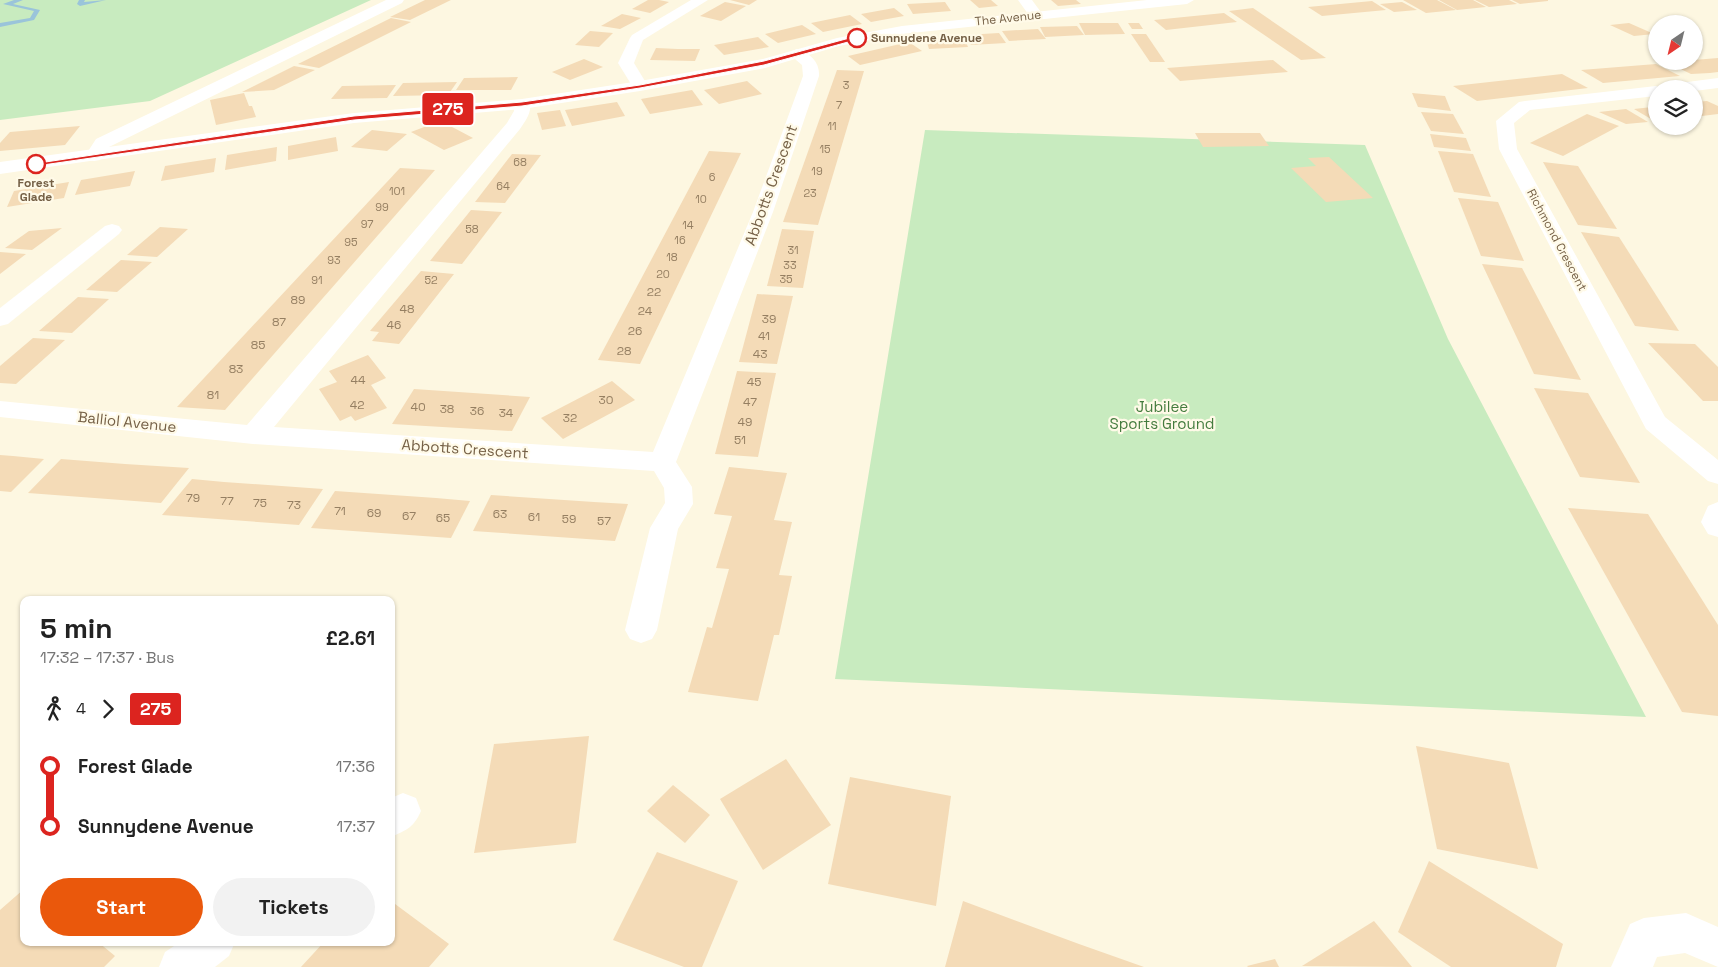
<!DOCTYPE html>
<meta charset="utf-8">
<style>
body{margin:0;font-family:"Space Grotesk",sans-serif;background:#f2f2f2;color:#222;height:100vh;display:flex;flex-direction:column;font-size:19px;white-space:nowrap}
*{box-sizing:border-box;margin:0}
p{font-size:16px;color:#767676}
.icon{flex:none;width:28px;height:28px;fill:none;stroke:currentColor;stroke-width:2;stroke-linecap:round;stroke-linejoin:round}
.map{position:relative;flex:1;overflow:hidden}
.drawer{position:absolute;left:20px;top:596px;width:375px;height:350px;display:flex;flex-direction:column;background:#fff;border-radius:10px;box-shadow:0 1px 4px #0004}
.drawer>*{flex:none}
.badge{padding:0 10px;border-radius:4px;font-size:18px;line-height:32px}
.needle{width:32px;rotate:215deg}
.fabs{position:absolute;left:1648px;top:15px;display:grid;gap:10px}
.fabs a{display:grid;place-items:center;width:55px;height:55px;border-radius:50%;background:#fff;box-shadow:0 1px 4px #0004;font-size:25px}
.map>.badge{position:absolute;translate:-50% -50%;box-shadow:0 0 0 2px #fff}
.legs{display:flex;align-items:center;gap:8px;height:55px;padding:0 20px;font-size:16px}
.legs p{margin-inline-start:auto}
.summary{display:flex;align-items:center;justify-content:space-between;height:85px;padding:0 20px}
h1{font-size:28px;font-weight:700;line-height:38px}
.button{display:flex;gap:10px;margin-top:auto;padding:10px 20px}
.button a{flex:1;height:58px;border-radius:30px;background:#ea580c;color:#fff;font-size:20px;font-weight:700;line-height:58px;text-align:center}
.button a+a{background:#f2f2f2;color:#222}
ul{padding:0 20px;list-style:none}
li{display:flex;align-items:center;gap:18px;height:60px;font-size:19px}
li i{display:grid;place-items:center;width:8px;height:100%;margin:0 6px;background:currentColor}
li i::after{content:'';width:12px;height:12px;margin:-6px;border:4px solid;border-radius:50%;background:#fff}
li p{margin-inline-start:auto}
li:first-child i{background:linear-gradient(#0000 50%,currentColor 0)}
li:last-child i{background:linear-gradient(currentColor 50%,#0000 0)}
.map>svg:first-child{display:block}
.green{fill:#c8ebbf}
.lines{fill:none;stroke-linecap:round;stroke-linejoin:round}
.stream{fill:#9ac4da;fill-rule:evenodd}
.building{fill:#f4dbb7}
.street{fill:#fff;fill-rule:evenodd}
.secondary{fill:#fff;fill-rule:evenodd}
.line-1{fill:#dc241f;stroke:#fff}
.stop-1-dot{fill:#fff;stroke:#dc241f;stroke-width:2.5}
.labels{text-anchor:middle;stroke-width:4.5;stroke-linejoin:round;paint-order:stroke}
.far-number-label{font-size:11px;fill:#957f62}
.far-street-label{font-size:12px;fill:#756046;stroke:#fffae8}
.far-stop-label{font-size:12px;font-weight:bold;fill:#756046;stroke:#fffae8;text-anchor:start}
.number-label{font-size:12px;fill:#957f62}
.street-label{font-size:15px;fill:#756046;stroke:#fffae8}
.park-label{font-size:15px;fill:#447c3e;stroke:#fffae8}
</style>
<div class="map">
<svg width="1718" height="967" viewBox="0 0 1718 967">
<rect width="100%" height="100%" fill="#fdf7e1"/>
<g class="green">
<polygon points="0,0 371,0 150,101 0,120"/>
<polygon points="925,130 1365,145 1448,339 1646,717 835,679"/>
</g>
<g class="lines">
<g class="stream">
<polygon points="14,0 23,0 13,4 40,10 34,20 0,27 0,23 30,18 34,11 3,4"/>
<polygon points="79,0 85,0 84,2 106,0 80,6 77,4"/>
</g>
</g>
<g class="building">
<polygon points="425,0 451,0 410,20 390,17"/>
<polygon points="648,0 659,0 669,2 650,13 632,9"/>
<polygon points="730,0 757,0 749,5"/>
<polygon points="970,0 991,0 998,6 979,8"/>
<polygon points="1051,0 1076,0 1081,4 1058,6"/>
<polygon points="1403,0 1437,0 1456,10 1426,13"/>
<polygon points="1439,0 1473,0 1486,7 1457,10"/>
<polygon points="1475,0 1509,0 1517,4 1489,7"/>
<polygon points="1512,0 1548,0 1548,1 1520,4"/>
<polygon points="1372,1 1386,10 1322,16 1308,7"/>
<polygon points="725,2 746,6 721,21 700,16"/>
<polygon points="945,2 951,11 913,14 907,4"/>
<polygon points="1402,2 1417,10 1394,12 1380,4"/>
<polygon points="894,8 904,16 871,22 861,14"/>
<polygon points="1253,8 1326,58 1301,60 1229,11"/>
<polygon points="1224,13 1237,22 1166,30 1154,20"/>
<polygon points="622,14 641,18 620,29 601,26"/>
<polygon points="850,15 862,24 823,32 811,23"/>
<polygon points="391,18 411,22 319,68 298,64"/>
<polygon points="1079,23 1118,23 1125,34 1085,35"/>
<polygon points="1128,23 1139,23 1143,29 1132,29"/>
<polygon points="1629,23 1654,34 1634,36 1610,25"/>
<polygon points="802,25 816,34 778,43 765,34"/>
<polygon points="1077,26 1084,35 1045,37 1040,27"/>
<polygon points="1038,29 1046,39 1009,41 1002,31"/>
<polygon points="590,31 613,33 599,47 575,45"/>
<polygon points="999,33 1006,43 971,45 965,35"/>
<polygon points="1131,34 1146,34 1165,62 1150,62"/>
<polygon points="758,37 769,47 724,55 714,45"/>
<polygon points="964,37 968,47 929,49 926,39"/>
<polygon points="909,42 922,51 860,65 848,56"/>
<polygon points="656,48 678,49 700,49 695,61 650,60"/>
<polygon points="1718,58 1718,72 1710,73 1691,74 1666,62 1694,61 1694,60"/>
<polygon points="584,59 603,67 570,80 552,72"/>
<polygon points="1273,60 1288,72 1180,81 1167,68"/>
<polygon points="1656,64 1680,76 1603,83 1581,70"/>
<polygon points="294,66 315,70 274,90 242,92"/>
<polygon points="837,70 864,71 818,225 783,222"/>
<polygon points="1562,74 1588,88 1477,101 1453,86"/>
<polygon points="518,77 511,90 456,90 464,78"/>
<polygon points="747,81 762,94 719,104 704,90"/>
<polygon points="457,82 448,95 393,96 403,83"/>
<polygon points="396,85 387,98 331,99 342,86"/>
<polygon points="692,90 703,105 650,114 641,99"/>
<polygon points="244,93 249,106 252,106 256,117 216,125 210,100"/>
<polygon points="1412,93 1445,96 1451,111 1418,107"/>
<polygon points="1707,101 1718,106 1718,114 1694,117 1694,102"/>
<polygon points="617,102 625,116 572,126 565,110"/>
<polygon points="1652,107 1656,107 1656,122 1634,109"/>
<polygon points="1626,109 1648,122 1626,124 1599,112"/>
<polygon points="560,110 566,126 542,130 537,113"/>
<polygon points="1421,112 1453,114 1464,134 1431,131"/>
<polygon points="1587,114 1619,126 1563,156 1530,143"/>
<polygon points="440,121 456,129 473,138 444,150 411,132"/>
<polygon points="80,126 65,145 0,151 0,143 10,132"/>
<polygon points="372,130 407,134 387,151 351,147"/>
<polygon points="1195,133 1260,133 1269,146 1203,147"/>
<polygon points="1430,134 1466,138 1471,151 1434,147"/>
<polygon points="336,137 338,151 288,160 288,146"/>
<polygon points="277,147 276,161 225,170 227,155"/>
<polygon points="709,151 741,153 640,364 598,360"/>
<polygon points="1438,151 1473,154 1491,197 1454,192"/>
<polygon points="512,154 541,155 505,203 475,202"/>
<polygon points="1329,157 1373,198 1326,202 1291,168 1316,166 1308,158"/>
<polygon points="216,158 214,172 161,181 165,166"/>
<polygon points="1543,162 1578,166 1617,229 1578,225"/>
<polygon points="400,168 435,170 225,410 177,407"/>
<polygon points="135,171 130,186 75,195 81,180"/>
<polygon points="69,182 64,198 7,207 14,191"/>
<polygon points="1458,198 1498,202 1524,261 1481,256"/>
<polygon points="471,210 502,212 462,264 430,261"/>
<polygon points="160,227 188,229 157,257 127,255"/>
<polygon points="62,228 32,250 5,248 29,231"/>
<polygon points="782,229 814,231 803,288 767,286"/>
<polygon points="1581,232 1619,237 1679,331 1635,326"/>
<polygon points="0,252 26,254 0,274"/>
<polygon points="121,260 152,262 117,292 86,290"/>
<polygon points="1482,264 1522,268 1581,380 1534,374"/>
<polygon points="421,271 454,274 399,344 372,341 379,332 370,331"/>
<polygon points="757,294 793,296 777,364 739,362"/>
<polygon points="78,297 109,299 72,333 39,331"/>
<polygon points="33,338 65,340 16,384 0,383 0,366"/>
<polygon points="1648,343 1695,344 1718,367 1718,401 1703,401"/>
<polygon points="368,355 386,378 371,385 387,408 355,421 351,416 340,421 319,389 337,382 329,371"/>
<polygon points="737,371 776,373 758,457 715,454"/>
<polygon points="612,381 635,400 563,439 541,418"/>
<polygon points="1534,388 1588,393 1640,483 1580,477"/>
<polygon points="414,389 530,397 512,431 392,424"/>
<polygon points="0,455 13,456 44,459 11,492 0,491"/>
<polygon points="61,459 125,464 189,468 161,503 28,493"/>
<polygon points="729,467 787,473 774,520 792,522 779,575 792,576 779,635 774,635 758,701 688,692 707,627 712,628 729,569 716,568 732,516 714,514"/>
<polygon points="192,479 224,482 323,489 299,525 162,515"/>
<polygon points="335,491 436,498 470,501 451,538 311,528"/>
<polygon points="491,495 594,502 628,504 615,541 473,531"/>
<polygon points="1568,508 1648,514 1718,625 1718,716 1682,712"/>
<polygon points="589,736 576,843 474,853 494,744"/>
<polygon points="1416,746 1509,763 1538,869 1437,849"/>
<polygon points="786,759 831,825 763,870 720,799"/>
<polygon points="850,777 951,796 936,906 828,884"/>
<polygon points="673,785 710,815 685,843 647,811"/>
<polygon points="657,852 738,881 702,967 684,967 613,940"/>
<polygon points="1429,861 1563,944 1556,967 1451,967 1398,932"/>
<polygon points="24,889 24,942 98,942 115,956 104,967 0,967 0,910"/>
<polygon points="391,901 449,944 429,967 301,967 324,942 391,942"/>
<polygon points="963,901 1079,944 1144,967 945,967"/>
<polygon points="1374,921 1412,967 1302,966"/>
<polygon points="1275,959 1279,967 1248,967 1247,966"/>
</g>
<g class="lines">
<g class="street">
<polygon points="386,0 404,0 402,3 109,147 100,160 94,161 88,160 85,156 96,139"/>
<polygon points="691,0 708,0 643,40 634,63 648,86 646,89 634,89 618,63 630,38 632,35"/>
<polygon points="1018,0 1032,0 1043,15 1041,18 1031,18"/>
<path d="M 797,49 C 810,53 820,62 819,76 L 773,212 L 676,462 L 692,487 L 693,504 L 678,529 L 657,630 L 652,639 L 641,643 L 630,639 L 625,630 L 650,528 L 665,503 L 664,488 L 654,471 L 253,444 L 0,417 L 0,401 L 247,425 L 507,123 L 514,111 L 514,104 L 516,100 L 528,100 C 534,110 526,120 520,129 L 274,427 L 653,452 L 753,212 L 803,76 L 802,65 L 789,54 L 792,51 Z"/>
<polygon points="1718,78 1718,88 1694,91 1694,89 1664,89 1666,86 1672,84"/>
<polygon points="1656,86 1663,89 1656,89 1656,96 1530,110 1514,123 1517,149 1665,417 1718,460 1718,484 1708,481 1646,429 1499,149 1496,121 1519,102 1525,101"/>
<polygon points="112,224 119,226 122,230 119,234 8,324 0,326 0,308 105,226"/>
<polygon points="1718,502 1718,537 1708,534 1701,522 1708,506"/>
<path d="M 403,793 L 416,798 L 421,811 C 414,827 407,830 391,837 L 391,798 Z"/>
<polygon points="1686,913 1718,927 1718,967 1685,953 1657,957 1653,967 1611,967 1630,924 1644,918"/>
<polygon points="180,942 235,942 229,956 215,967 159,967 165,952"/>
</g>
<polygon class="secondary" points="1147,0 1194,0 1187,4 902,34 839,46 765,68 640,91 522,109 354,123 0,174 0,162 354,113 522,99 640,81 763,59 837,38 902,26"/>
</g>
<polygon class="line-1" points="857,36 859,39 764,65 640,88 522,106 354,120 36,166 32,164 354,116 522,102 640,85 764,61"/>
<g class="stop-1-dot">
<circle cx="857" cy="38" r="9"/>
<circle cx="36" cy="164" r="9"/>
</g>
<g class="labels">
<g class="far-number-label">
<text x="846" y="89">3</text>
<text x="839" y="109">7</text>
<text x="832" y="130">11</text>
<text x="825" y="153">15</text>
<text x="520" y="166">68</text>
<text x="817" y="175">19</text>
<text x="712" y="181">6</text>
<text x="503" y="190">64</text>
<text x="397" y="195">101</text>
<text x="810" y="197">23</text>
<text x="701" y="203">10</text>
<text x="382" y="211">99</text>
<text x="367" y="228">97</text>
<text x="688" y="229">14</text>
<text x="472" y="233">58</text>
<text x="680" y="244">16</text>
<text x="351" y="246">95</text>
<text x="793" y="254">31</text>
<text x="672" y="261">18</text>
<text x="334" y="264">93</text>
<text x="790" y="269">33</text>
<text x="663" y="278">20</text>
<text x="786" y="283">35</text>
<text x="317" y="284">91</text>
<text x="431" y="284">52</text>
</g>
<g class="far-street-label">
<text transform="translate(1008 18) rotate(-6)" y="4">The Avenue</text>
<text transform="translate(1557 240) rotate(62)" y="4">Richmond Crescent</text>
</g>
<g class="far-stop-label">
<text x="871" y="42">Sunnydene Avenue</text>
<text x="36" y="187" text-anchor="middle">Forest<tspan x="36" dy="14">Glade</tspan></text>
</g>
<g class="number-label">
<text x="654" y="296">22</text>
<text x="298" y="304">89</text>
<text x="407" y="313">48</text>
<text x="645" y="315">24</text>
<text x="769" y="323">39</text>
<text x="279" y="326">87</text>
<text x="394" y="329">46</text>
<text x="635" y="335">26</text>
<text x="764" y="340">41</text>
<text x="258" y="349">85</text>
<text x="624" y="355">28</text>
<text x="760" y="358">43</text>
<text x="236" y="373">83</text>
<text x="358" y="384">44</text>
<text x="754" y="386">45</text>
<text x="213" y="399">81</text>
<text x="606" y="404">30</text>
<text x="750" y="406">47</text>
<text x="357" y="409">42</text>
<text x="418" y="411">40</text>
<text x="447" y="413">38</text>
<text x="477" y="415">36</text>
<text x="506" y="417">34</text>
<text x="570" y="422">32</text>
<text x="745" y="426">49</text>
<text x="740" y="444">51</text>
<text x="193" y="502">79</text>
<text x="227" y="505">77</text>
<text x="260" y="507">75</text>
<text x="294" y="509">73</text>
<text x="340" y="515">71</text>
<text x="374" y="517">69</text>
<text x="500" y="518">63</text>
<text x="409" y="520">67</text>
<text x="534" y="521">61</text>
<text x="443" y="522">65</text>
<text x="569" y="523">59</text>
<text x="604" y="525">57</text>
</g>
<g class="street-label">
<text transform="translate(771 185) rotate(-70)" y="5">Abbotts Crescent</text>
<text transform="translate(127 422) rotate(6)" y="5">Balliol Avenue</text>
<text transform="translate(465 449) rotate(4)" y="5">Abbotts Crescent</text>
</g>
<g class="park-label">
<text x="1162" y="412">Jubilee<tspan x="1162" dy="17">Sports Ground</tspan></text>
</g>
</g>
</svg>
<div class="fabs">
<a><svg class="needle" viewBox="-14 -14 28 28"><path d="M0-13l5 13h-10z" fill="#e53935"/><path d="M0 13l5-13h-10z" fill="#767676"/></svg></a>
<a><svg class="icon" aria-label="layers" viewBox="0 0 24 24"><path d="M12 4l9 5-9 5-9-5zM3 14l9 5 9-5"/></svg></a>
</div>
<b class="badge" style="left:448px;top:109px;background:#dc241f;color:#fff">275</b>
<section class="drawer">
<div class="summary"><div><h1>5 min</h1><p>17:32 – 17:37 · Bus</p></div><b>£2.61</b></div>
<div class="legs"><svg class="icon" aria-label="walk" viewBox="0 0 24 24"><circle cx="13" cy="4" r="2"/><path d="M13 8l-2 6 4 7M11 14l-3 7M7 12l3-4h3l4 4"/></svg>4<svg class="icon" aria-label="forward" viewBox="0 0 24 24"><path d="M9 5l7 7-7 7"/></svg><b class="badge" style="background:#dc241f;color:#fff">275</b></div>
<ul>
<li><i style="color:#dc241f"></i><b>Forest Glade</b><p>17:36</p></li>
<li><i style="color:#dc241f"></i><b>Sunnydene Avenue</b><p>17:37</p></li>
</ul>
<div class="button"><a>Start</a><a>Tickets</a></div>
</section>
</div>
